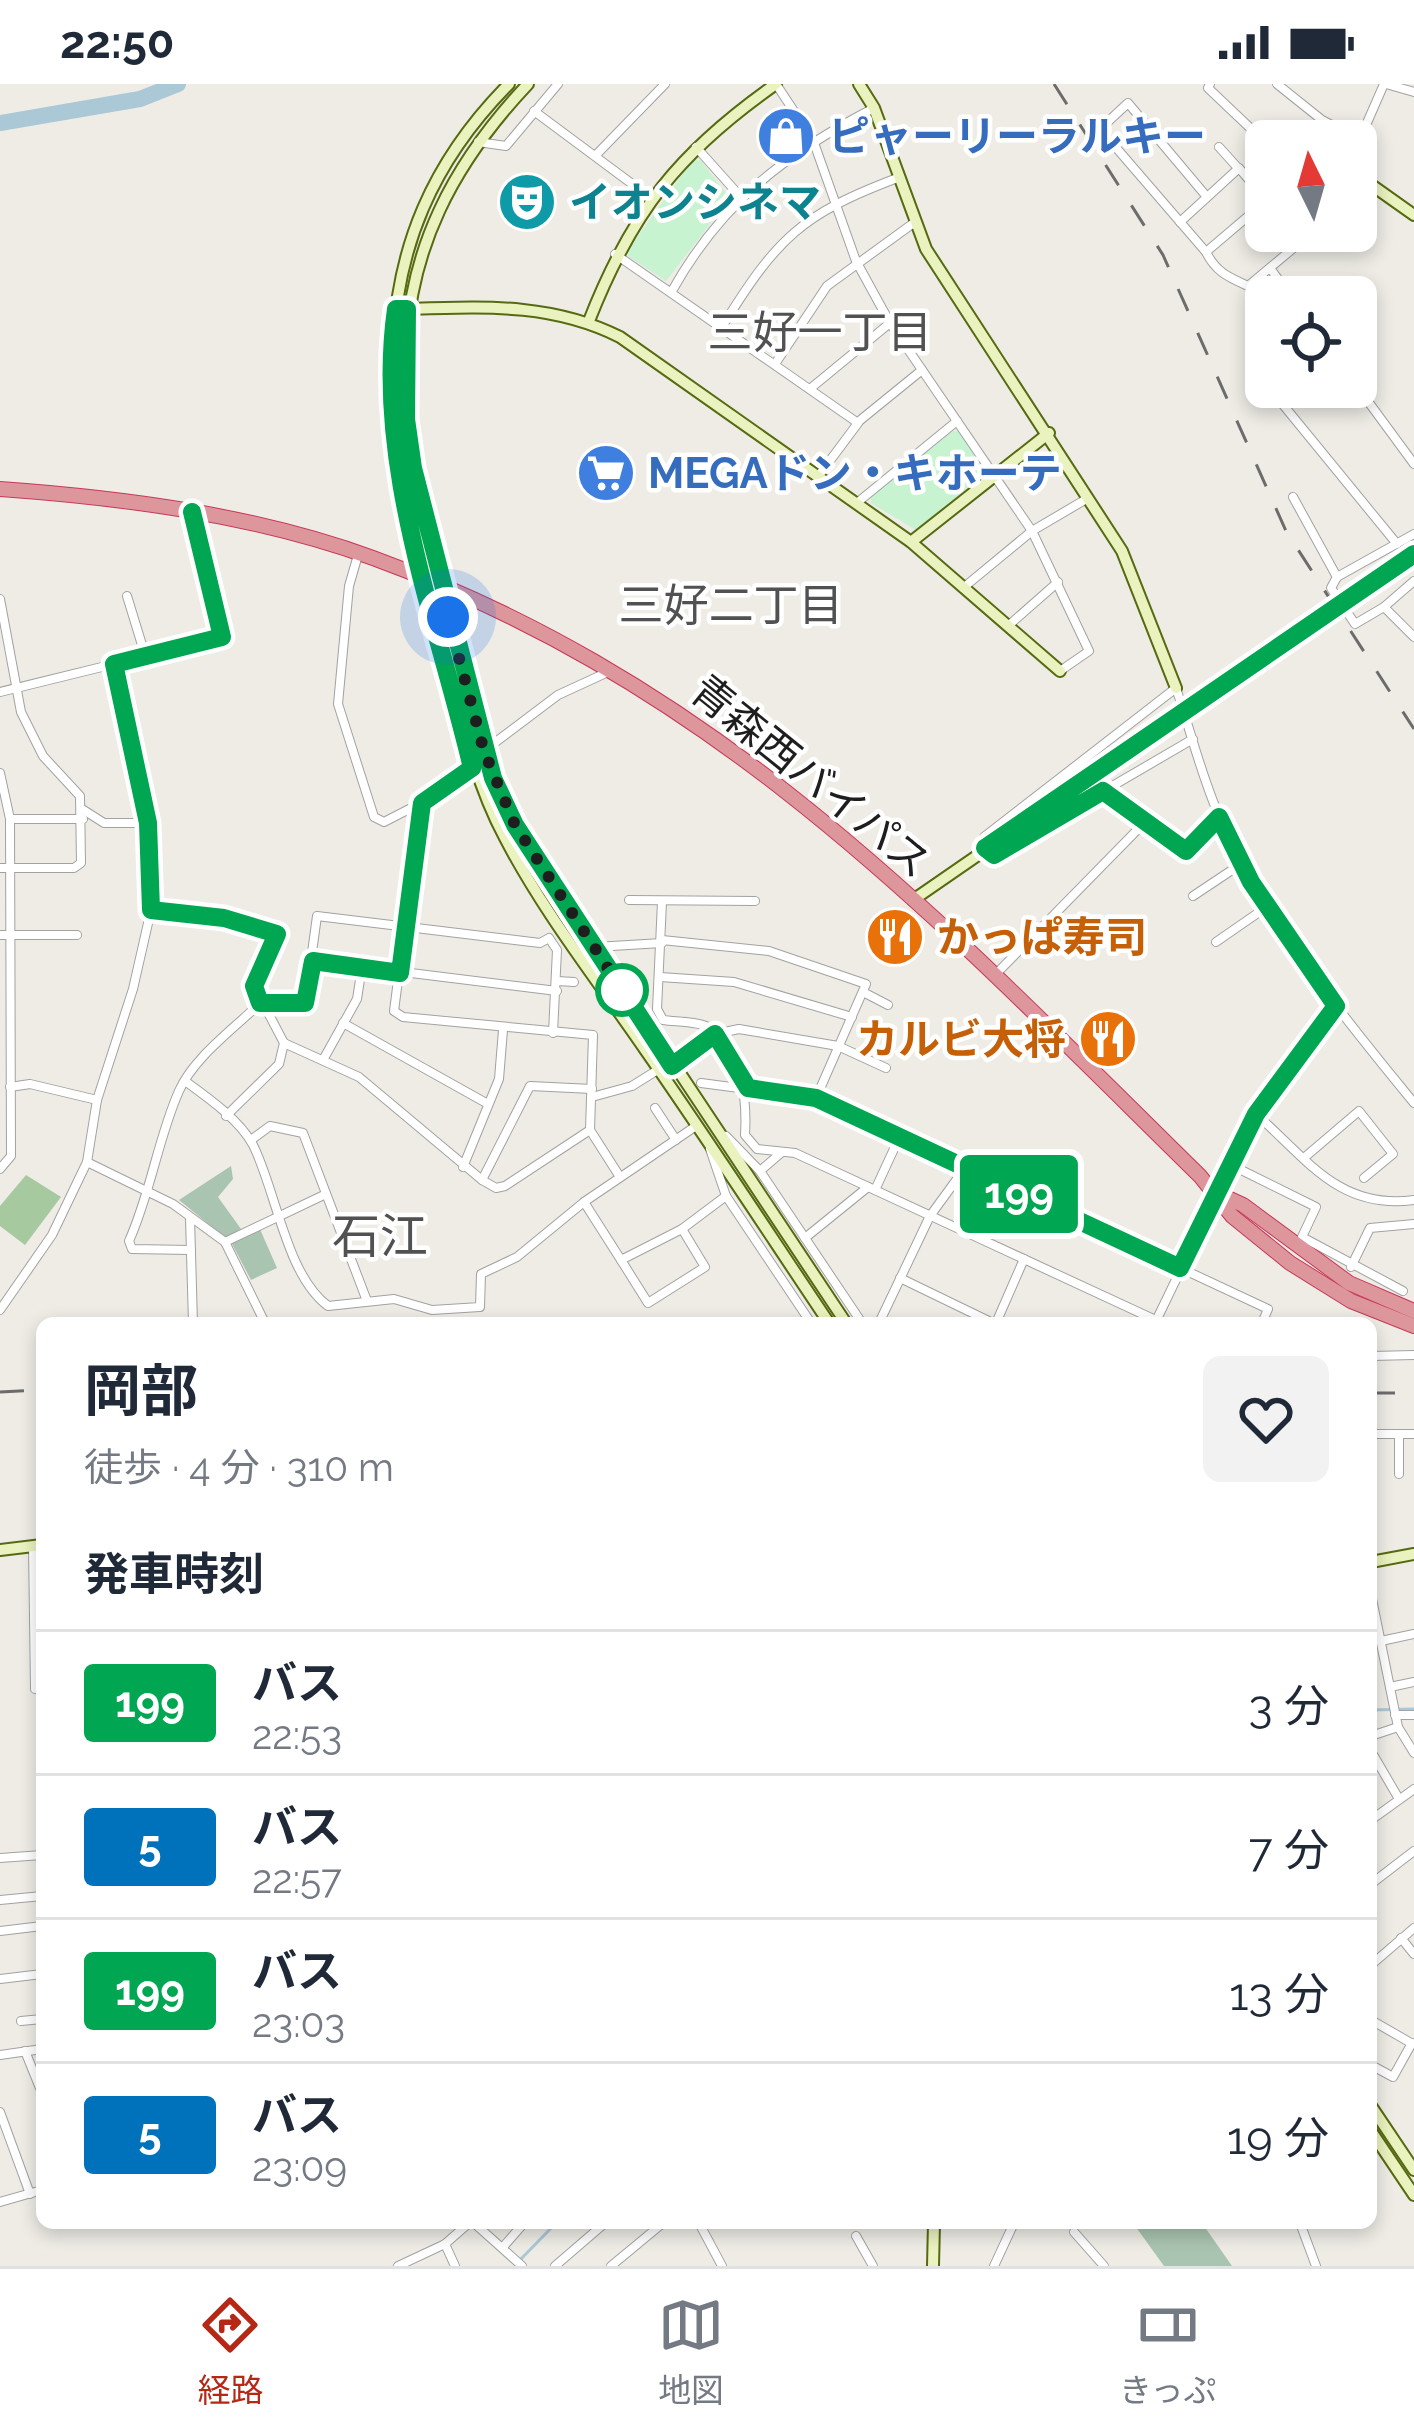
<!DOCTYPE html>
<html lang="ja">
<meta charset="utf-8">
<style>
body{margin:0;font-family:Raleway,"Noto Sans JP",sans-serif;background:#f2f2f3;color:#1f2937;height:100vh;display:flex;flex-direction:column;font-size:45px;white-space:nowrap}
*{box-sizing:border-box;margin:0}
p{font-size:39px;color:#747a83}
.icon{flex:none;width:66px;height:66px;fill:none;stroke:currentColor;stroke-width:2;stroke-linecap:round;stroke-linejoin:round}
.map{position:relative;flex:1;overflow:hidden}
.side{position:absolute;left:36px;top:1233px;width:1341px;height:912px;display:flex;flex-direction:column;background:#fff;border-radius:18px;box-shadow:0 6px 18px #0003}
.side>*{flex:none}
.badge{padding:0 24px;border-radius:9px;font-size:42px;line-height:78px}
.needle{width:78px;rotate:355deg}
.fabs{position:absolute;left:1245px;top:36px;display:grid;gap:24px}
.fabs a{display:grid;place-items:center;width:132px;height:132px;border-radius:18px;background:#fff;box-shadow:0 6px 18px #0003;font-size:60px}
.you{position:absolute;width:60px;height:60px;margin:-30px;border:9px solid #fff;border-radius:50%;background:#1a73e8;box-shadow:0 0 0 18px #1a73e833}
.map>.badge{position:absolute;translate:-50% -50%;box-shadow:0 0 0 6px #fff}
h2{padding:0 48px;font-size:45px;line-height:108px}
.round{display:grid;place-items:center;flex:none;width:126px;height:126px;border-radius:18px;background:#f2f2f3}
.summary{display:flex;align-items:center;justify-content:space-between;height:204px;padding:0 48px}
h1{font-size:57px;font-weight:700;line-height:90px}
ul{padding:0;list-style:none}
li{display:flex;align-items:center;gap:36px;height:144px;padding:0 48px;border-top:3px solid #e0e1e3}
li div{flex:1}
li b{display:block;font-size:45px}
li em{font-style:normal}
li .badge{min-width:132px;font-weight:700;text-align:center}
.status{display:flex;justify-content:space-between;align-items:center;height:84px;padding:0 60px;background:#fff;direction:ltr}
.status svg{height:33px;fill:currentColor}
.dock{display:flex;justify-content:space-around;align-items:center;height:168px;border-top:3px solid #e0e1e3;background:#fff;font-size:33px;color:#747a83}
.dock a{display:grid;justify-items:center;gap:6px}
.dock .selected{color:#b62816}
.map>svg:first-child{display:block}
.forest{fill:#a6c99f}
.cemetery{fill:#a9c4b0}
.park{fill:#c7f3d0}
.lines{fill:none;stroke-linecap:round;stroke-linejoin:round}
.stream{stroke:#abc8d7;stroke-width:3}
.river{stroke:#abc8d7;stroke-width:16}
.street-casing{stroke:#a2a2a2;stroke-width:10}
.secondary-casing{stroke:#566a11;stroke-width:14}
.highway-casing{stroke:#c73859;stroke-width:16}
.street{stroke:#fff;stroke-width:8}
.secondary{stroke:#eaf2bf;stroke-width:10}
.highway{stroke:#dd969b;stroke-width:14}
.rail{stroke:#6c6c6c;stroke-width:3;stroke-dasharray:24 24;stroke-linecap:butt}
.secondary-bridge-casing{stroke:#566a11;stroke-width:14;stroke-linecap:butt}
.secondary-bridge{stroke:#eaf2bf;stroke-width:10}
.line-casing{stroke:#fff;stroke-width:27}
.line{stroke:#00a651;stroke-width:18}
.walk{stroke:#1e1e1e;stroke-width:12;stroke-dasharray:0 21.6}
.stop-dot{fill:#fff;stroke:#00a651;stroke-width:6}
.labels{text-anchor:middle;stroke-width:9;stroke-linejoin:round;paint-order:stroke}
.shop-label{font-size:42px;font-weight:bold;fill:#366cbe;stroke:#fff;text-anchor:start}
.culture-label{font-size:42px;font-weight:bold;fill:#0d838f;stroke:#fff;text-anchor:start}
.street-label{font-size:42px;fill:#1e1e1e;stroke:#fff}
.food-label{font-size:42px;font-weight:bold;fill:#c56008;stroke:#fff;text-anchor:start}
.neighbourhood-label{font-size:45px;fill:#515151;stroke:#fff}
.quarter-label{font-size:48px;fill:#515151;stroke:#fff}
</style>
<div class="status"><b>22:50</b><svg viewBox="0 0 49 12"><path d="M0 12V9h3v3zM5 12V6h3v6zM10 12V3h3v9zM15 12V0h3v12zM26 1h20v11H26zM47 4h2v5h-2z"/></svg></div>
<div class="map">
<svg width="1414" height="2182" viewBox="0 0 1414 2182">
<rect width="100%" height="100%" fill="#eeece5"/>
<polygon class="forest" points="26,1091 61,1113 25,1161 0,1142 0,1122"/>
<g class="cemetery">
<polygon points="231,1082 233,1095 218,1113 241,1145 226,1154 179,1116"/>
<polygon points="259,1143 277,1184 251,1196 231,1158"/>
<polygon points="1133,2139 1202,2139 1232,2182 1164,2182"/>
</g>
<g class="park">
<polygon points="700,76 730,114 666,197 628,172 628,166 692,77"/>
<polygon points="953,347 960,347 985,384 983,391 916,446 871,419 871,412"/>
</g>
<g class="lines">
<g class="stream">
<polyline points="1371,1626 1414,1625"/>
<polyline points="521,2175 556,2139"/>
</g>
<polyline class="river" points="0,39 140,15 178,0"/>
<defs>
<g id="street">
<polyline points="776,0 813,56 856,177 890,239 1032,447 1089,567 1060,587"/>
<polyline points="1210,0 1208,4 1266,59"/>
<polyline points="1277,0 1322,36 1361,56"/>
<polyline points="1386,0 1414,8"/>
<polyline points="534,27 651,114"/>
<polyline points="478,58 506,62 558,0"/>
<polyline points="696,63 739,111"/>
<polyline points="1219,63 1238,84"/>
<polyline points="1356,64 1384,0"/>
<polyline points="595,72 665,0"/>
<path d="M 1207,113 L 1128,19 L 1100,45 L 1206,168 C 1216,188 1228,193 1248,202 L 1314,147"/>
<polyline points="1180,138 1239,84 1266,116"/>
<polyline points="1285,147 1298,161"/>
<polyline points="1206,168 1266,117"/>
<polyline points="615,170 858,339 820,390"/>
<polyline points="1270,184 1291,213"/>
<path d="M 672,207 C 721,119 785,70 874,24"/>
<path d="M 722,243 C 777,154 801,130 900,93"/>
<polyline points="775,280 827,202 915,138"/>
<polyline points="1356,301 1414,380"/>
<polyline points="811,304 890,239"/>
<polyline points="1280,317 1397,460"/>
<polyline points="858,338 922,286"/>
<polyline points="1293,413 1337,493 1414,450"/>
<polyline points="858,418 957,337"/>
<polyline points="358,471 349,502 338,620 374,733 384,738 421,719"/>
<polyline points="1337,493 1331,504 1355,540 1384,523"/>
<polyline points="1414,497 1384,523 1414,553"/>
<polyline points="963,504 1032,447 1088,414"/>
<polyline points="127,512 146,574"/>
<polyline points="0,515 21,628 43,672 80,712 81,779 74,784 0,784"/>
<polyline points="1008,542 1058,498"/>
<polyline points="0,608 114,580"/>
<path d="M 1193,655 L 994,771 L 985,764 L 984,753 L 1176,604 C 1190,645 1200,687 1217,727 C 1263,835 1340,929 1414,1019"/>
<polyline points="485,666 558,611 608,588"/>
<polyline points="473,684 421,719 394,927 403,933 593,951 590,1046 620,1093"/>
<polyline points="0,689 10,735 11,1072 0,1085"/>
<polyline points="1103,707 1186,767 1219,732"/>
<polyline points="82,725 104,739 148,739"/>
<polyline points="10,735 83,735"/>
<polyline points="1193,812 1244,778"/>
<polyline points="629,816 755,817"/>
<path d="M 662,818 L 657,925 L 663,936 C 676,938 699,937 710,944 C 743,968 747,1016 745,1051 L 757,1065 L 795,1069 L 1162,1239"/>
<polyline points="151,826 224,834 277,851 254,902 284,959 359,993 482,1096 530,1002 592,1005"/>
<polyline points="0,851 77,851"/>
<polyline points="662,856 769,867 866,900 816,1014"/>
<polyline points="1216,858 1268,822"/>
<polyline points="595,863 662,859"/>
<polyline points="314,877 557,907"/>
<polyline points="995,891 1145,738"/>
<polyline points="660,893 734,898 852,933"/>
<polyline points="557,897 574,898"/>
<polyline points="863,908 888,921"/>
<polyline points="343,939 488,1020"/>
<polyline points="323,976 357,915 362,883"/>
<path d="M 185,997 C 207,1013 240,1036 253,1061 C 276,1106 286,1191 328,1222 L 394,1215 L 432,1226 L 480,1223 L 481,1190 L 517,1173 L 584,1118 L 696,1042"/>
<polyline points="701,999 816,1014 1268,1225 1262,1239"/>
<polyline points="10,1003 30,1000 97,1016"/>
<polyline points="592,1013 632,1002 715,950 739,945 838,962 886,984"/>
<polyline points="655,1024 676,1056"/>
<path d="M 1256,1030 C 1307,1075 1339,1126 1414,1116"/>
<polyline points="226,1032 279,980 284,959"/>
<polyline points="726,1052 760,1087 862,1239"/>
<polyline points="251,1056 270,1042 303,1049 367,1217"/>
<polyline points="710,1065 726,1112 811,1239"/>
<polyline points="1305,1073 1359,1027 1393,1070 1364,1094"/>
<polyline points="87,1078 173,1120 225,1158 265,1239"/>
<polyline points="1229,1080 1316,1123 1302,1153 1403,1207"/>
<polyline points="463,1083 499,995 503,946"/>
<polyline points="760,1087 782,1068"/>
<polyline points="482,1096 496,1104 505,1102 590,1046"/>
<polyline points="875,1106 899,1054"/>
<polyline points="584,1118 621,1176 682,1145 726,1112"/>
<polyline points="190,1134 193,1239"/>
<polyline points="805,1154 868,1103"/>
<polyline points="225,1158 326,1110"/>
<path d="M 191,1166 L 132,1165 L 129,1157 C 151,1108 158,1054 179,1007 C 194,973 234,945 260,919 L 305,919 L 317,832 L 540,859 L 549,854 L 557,866 L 553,949"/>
<polyline points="621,1176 648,1219 705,1183 682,1145"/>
<polyline points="1351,1183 1370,1144 1414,1140"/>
<polyline points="900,1194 993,1239"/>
<polyline points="0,1226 52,1151 87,1078 97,1016 133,905 151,826 148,739 114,580 222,553 192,429"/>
<polyline points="1156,1237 1256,1030 1336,921"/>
<polyline points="879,1239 930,1132 965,1084"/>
<polyline points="996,1239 1024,1175"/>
<polyline points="1371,1272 1414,1271"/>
<polyline points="1371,1350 1414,1350"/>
<polyline points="1399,1390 1399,1350"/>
<polyline points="33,1462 35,1605 42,1605"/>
<polyline points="1371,1510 1398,1643 1414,1669"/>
<polyline points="1381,1557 1414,1550"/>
<polyline points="1390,1603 1414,1598"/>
<polyline points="1395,1631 1414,1631"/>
<polyline points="1371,1652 1398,1643"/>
<polyline points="1371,1667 1399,1715"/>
<polyline points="1371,1736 1414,1705"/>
<polyline points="0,1774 42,1771"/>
<polyline points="1371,1800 1414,1767"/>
<polyline points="0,1816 42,1812"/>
<polyline points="0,1847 42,1842"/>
<polyline points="1401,1854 1414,1870"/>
<polyline points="1371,1881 1414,1844"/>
<polyline points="0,1895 42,1890"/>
<polyline points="1371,1936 1411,1959"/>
<polyline points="21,1937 42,1935"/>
<polyline points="25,1967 42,2009"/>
<polyline points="0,1971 42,1965"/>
<polyline points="1371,1981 1393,1993 1412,1959"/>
<polyline points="0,2028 30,2110"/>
<polyline points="0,2118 42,2106"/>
<polyline points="474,2139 522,2182"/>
<polyline points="699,2139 722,2182"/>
<polyline points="1300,2139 1316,2182"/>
<polyline points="1074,2148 1104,2182"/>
<polyline points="856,2152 873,2182"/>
<polyline points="445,2160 455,2182"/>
<polyline points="503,2163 524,2139"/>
<polyline points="398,2182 445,2160 469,2139"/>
<polyline points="555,2182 605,2139"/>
<polyline points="611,2182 663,2139"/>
<polyline points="994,2182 1014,2139"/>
</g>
<g id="secondary">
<path d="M 509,0 C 350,160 384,342 437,537 C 458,611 468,685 505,754 C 544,829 598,897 646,967 C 708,1056 768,1148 829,1239"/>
<path d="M 528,0 C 366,172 393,323 449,534 C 467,605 484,674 515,741 L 846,1239"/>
<polyline points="859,0 874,24 926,165 1122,467 1176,604"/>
<polyline points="1360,102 1373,102 1414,131"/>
<path d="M 405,225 C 482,223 550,218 620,253 L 911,458 L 1060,587"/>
<path d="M 589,237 C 632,127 679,68 776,0"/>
<polyline points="911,458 1049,349"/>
<polyline points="1362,508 1414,470"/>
<polyline points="913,816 1175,635"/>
<polyline points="0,1466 42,1461"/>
<polyline points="1371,1478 1414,1470"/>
<polyline points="1371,2022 1414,2086"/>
<polyline points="1371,2047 1414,2111"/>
<polyline points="933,2182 934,2139"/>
</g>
<g id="highway">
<path d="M 0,405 C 125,414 255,431 373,474 C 725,603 940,837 1200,1092 L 1232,1132 L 1290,1179 L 1351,1217 L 1414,1242"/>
<polyline points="1217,1109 1243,1121 1349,1199 1414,1227"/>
</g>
</defs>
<use href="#street" class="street-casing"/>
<use href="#secondary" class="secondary-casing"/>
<use href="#highway" class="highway-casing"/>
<use href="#street" class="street"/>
<use href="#secondary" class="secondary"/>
<use href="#highway" class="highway"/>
<g class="rail">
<polyline points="1054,0 1163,171 1286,447 1414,645"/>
<polyline points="0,1308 42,1306"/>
<polyline points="1371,1309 1414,1309"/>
</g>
<defs>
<polyline id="secondary-bridge" points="1175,635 1362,508"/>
</defs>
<use href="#secondary-bridge" class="secondary-bridge-casing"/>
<use href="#secondary-bridge" class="secondary-bridge"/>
</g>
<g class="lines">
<defs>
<path id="line" d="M 192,428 L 222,553 L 114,580 L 148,739 L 151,826 L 224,834 L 277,850 L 254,902 L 260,919 L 305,919 L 313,877 L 400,889 L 422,719 L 472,684 C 437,536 374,379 396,225 L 407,225 L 406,335 L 413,384 L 493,694 L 515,741 L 672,982 L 715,950 L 748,1004 L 816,1014 L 1180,1184 L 1256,1030 L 1336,922 L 1251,798 L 1219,733 L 1186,767 L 1103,707 L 994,771 L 985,764 L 1414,470"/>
</defs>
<use href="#line" class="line-casing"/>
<use href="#line" class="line"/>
<polyline class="walk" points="448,533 484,667 515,741 622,906"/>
</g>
<defs>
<symbol id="shop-disc" viewBox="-11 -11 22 22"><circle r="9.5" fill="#3f7fe0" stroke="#fff"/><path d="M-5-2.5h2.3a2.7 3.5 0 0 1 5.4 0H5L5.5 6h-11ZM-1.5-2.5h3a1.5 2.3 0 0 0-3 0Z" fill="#fff"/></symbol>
<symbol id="theatre-disc" viewBox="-11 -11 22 22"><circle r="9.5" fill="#0f9aa8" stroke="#fff"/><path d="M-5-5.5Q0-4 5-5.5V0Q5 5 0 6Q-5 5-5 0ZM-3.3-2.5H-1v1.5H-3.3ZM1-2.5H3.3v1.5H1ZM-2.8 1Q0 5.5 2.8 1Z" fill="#fff"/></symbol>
<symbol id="supermarket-disc" viewBox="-11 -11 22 22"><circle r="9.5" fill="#3f7fe0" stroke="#fff"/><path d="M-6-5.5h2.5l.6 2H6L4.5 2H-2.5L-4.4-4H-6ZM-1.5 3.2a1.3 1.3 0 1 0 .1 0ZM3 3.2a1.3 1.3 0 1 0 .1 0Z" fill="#fff"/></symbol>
<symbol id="restaurant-disc" viewBox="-11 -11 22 22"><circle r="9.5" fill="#e8710a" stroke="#fff"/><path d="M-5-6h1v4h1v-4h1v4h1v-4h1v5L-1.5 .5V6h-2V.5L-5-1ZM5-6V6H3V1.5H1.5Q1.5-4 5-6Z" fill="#fff"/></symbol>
</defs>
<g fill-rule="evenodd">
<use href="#shop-disc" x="753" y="19" width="66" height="66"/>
<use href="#theatre-disc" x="494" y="85" width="66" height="66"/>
<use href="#supermarket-disc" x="573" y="356" width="66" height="66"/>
<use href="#restaurant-disc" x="862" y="820" width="66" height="66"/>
<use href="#restaurant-disc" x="1075" y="922" width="66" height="66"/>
</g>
<circle class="stop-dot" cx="622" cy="906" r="24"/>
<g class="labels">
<g class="shop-label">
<text x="828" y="67">ピャーリーラルキー</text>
<text x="648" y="404">MEGAドン・キホーテ</text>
</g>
<g class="culture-label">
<text x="569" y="133">イオンシネマ</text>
</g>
<g class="street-label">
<text transform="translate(811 692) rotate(39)" y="15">青森西バイパス</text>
</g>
<g class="food-label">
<text x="937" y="868">かっぱ寿司</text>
<text x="1066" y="970" text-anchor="end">カルビ大将</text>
</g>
<g class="neighbourhood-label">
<text x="820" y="264">三好一丁目</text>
<text x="731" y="537">三好二丁目</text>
</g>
<g class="quarter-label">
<text x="380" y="1169">石江</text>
</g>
</g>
</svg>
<div class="fabs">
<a><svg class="needle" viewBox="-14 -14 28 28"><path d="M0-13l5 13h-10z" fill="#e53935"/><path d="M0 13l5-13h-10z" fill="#747a83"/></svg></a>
<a><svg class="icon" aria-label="locate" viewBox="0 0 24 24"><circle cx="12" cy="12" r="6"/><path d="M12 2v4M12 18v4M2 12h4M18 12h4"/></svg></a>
</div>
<div class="you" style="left:448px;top:533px"></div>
<b class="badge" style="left:1019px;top:1110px;background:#00a651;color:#fff">199</b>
<section class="side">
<div class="summary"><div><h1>岡部</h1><p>徒歩 · 4 分 · 310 m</p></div><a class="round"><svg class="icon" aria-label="heart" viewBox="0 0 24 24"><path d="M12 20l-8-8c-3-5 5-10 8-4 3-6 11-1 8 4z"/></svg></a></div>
<h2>発車時刻</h2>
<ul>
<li><span class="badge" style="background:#00a651;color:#fff">199</span><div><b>バス</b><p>22:53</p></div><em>3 分</em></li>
<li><span class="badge" style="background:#0072bc;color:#fff">5</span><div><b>バス</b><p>22:57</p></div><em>7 分</em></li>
<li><span class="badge" style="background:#00a651;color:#fff">199</span><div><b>バス</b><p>23:03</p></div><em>13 分</em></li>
<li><span class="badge" style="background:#0072bc;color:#fff">5</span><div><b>バス</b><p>23:09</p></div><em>19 分</em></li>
</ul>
</section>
</div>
<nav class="dock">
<a class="selected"><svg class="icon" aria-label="directions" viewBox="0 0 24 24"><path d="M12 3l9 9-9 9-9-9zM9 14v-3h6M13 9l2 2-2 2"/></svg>経路</a>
<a><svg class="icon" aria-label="map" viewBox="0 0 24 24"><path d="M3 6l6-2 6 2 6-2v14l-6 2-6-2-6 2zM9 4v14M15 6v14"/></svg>地図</a>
<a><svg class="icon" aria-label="tickets" viewBox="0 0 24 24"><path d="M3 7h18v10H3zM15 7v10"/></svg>きっぷ</a>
</nav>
